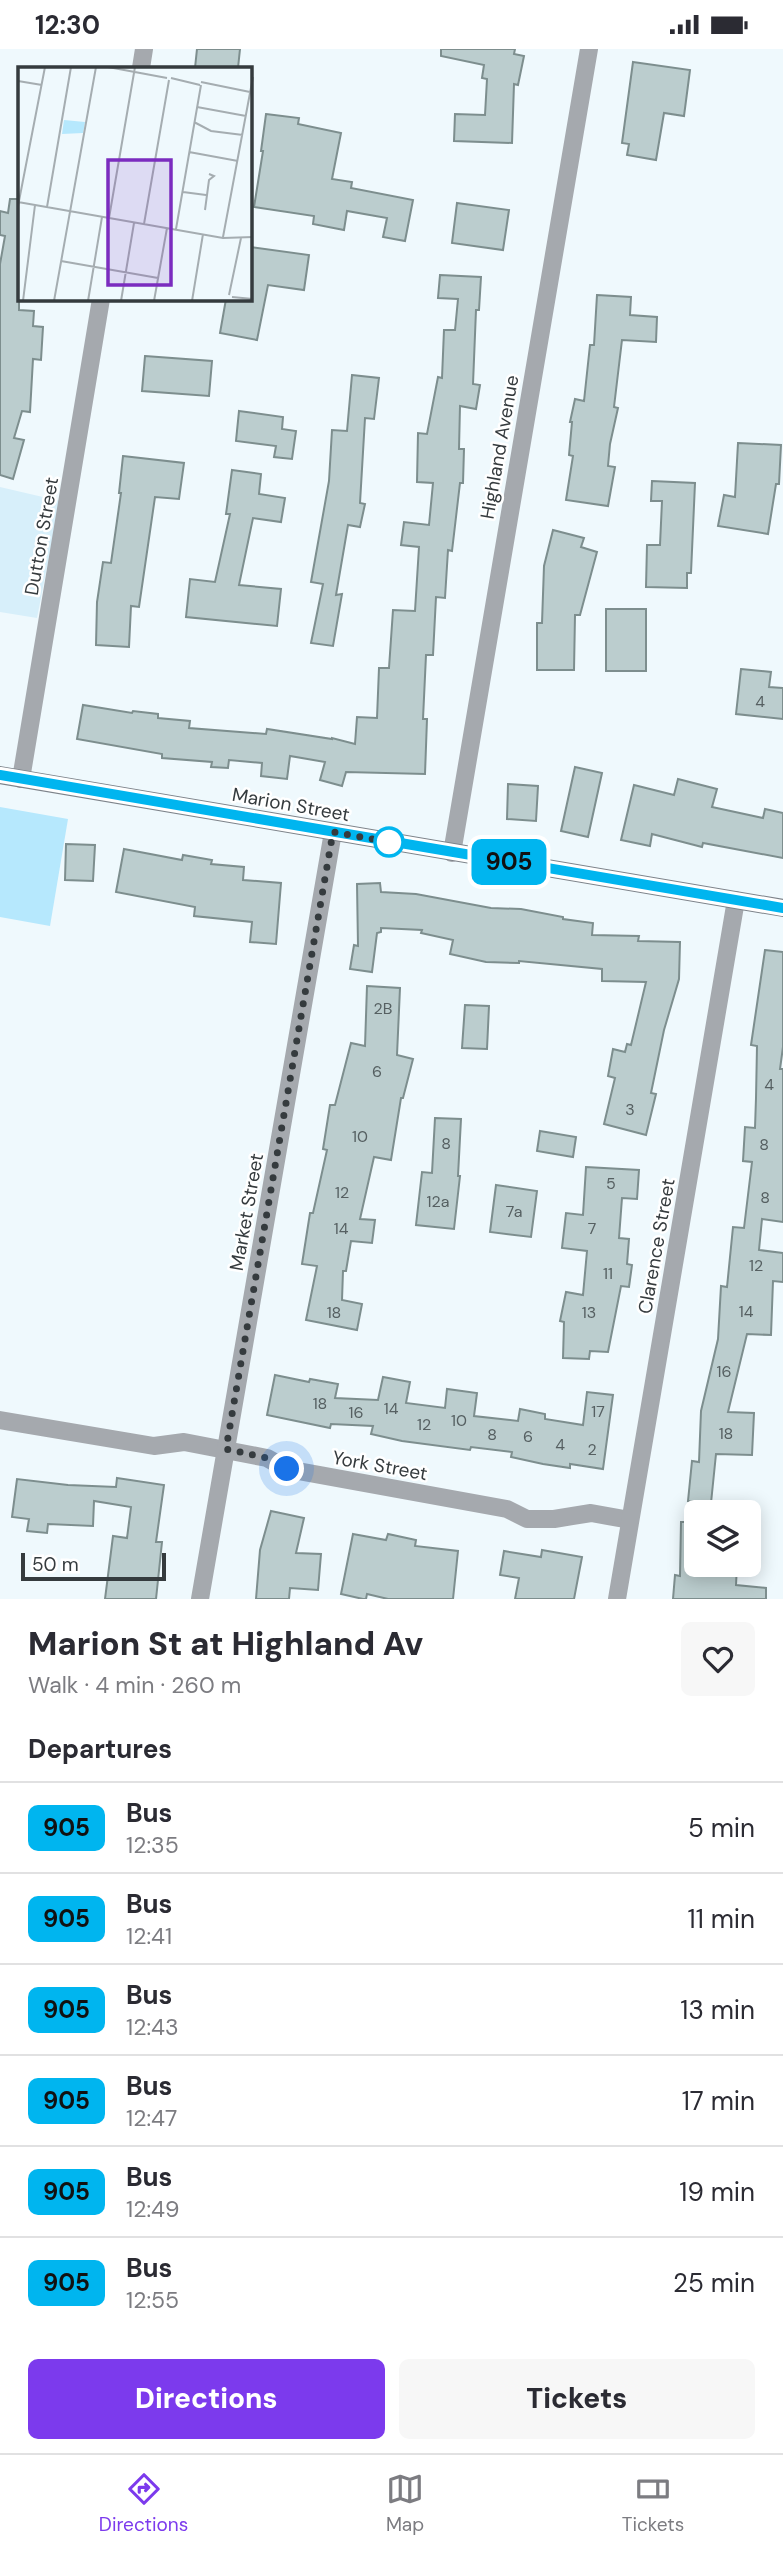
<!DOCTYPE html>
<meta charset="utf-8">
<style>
body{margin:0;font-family:"DM Sans",sans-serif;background:#f7f7f7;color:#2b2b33;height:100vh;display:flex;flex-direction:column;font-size:26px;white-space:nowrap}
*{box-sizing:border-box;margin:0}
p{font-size:23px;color:#7c7c81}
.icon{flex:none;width:38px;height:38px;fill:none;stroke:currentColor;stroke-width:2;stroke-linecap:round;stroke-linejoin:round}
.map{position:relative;height:1550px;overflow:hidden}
.sheet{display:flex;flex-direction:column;background:#fff;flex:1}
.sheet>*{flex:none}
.badge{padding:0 14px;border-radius:10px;font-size:24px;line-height:46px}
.tools{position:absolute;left:684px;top:1451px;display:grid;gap:14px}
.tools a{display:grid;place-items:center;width:77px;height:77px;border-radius:10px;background:#fff;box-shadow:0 4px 18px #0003;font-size:35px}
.scale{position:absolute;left:21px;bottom:18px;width:145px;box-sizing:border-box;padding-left:7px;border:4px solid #353b3e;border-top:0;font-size:19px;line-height:24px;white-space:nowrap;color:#353b3e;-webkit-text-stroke:5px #fff;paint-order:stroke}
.you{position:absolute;width:35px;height:35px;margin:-18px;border:5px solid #fff;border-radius:50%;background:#1a73e8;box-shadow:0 0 0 10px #1a73e833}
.map>.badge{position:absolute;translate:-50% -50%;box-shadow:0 0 0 4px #fff}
h2{padding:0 28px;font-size:26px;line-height:63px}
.round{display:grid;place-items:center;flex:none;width:74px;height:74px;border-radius:10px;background:#f7f7f7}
.summary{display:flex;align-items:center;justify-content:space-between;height:119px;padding:0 28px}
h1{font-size:33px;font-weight:800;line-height:52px}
.primary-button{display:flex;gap:14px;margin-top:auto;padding:14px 28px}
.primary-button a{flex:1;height:80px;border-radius:10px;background:#7c3aed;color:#fff;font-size:28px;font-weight:800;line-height:80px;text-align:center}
.primary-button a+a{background:#f7f7f7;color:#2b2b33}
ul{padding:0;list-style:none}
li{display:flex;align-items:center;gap:21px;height:91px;padding:0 28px;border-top:2px solid #e1e1e2}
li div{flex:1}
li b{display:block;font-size:26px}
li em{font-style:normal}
li .badge{min-width:77px;font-weight:700;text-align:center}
.status{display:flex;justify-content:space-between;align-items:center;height:49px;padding:0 35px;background:#fff;direction:ltr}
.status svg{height:19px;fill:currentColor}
.menu{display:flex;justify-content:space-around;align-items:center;height:98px;border-top:2px solid #e1e1e2;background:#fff;font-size:19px;color:#7c7c81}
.menu a{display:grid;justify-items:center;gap:4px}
.menu .selected{color:#7c3aed}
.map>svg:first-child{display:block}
.built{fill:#d7effa}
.green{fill:#b6e8fd}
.building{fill:#bbcdce;stroke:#7d8e8e;stroke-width:2}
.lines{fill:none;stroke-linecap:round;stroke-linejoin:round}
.street{stroke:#a5a9ae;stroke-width:18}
.secondary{stroke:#7d838a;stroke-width:18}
.line-casing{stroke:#fff;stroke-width:16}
.line{stroke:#00b5ef;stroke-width:10}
.walk{stroke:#353b3e;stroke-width:7;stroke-dasharray:0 12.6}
.stop-dot{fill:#fff;stroke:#00b5ef;stroke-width:3.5}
.labels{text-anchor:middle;stroke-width:5;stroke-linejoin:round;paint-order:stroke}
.number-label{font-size:16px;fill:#566062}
.street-label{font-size:19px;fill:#353b3e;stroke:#fff}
.inset-road{fill:none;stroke:#a5adb1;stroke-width:2}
.view{fill:#7b2cbf;fill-opacity:0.15;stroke:#7b2cbf;stroke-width:3.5}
.inset-edge{fill:none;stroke:#353b3e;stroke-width:3.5}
</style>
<div class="status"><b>12:30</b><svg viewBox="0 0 49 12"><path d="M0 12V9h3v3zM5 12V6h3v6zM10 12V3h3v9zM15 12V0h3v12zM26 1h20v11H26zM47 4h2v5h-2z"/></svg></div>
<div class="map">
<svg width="783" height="1550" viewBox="0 0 783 1550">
<rect width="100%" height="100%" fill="#eff9fd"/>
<polygon class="built" points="0,438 60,452 37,569 0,563"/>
<polygon class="green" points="0,758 68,770 50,877 0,868"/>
<g class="building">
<polygon points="197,0 240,0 238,19 195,19"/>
<polygon points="441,0 515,0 514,5 524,7 518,36 514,35 512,94 454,92 455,65 485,66 487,30 482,29 484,16 441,7"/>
<polygon points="633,13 690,21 684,67 664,64 656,111 627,106 629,95 622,94"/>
<polygon points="266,65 299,69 298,75 341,84 332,130 352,133 351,139 413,151 405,192 383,188 387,169 347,162 344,181 313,175 314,167 254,158 263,102 261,102"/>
<polygon points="10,150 19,150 19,261 34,262 33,277 43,278 41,311 33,310 30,363 22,362 14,389 24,391 13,430 0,426 0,215 5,187 0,186 0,162 8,164"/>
<polygon points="457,154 509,161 503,201 452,194"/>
<polygon points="250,198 309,206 304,241 268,236 257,291 220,284 226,250 250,250"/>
<polygon points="440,226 481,228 479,261 476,261 473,335 480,336 476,360 460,357 459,400 464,400 463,434 460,434 452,502 448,501 445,549 436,548 433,606 426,606 423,670 427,670 425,725 346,723 342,737 320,731 325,713 290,707 287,730 261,727 262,714 229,711 228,719 211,718 212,713 162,709 162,705 77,690 83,656 132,664 133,662 158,665 158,669 190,672 189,679 266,685 267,680 332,690 332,689 355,695 357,668 377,669 379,619 389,619 393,561 415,562 419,498 401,496 404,473 429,476 433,434 417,433 418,384 427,385 438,328 442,329 444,281 455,281 458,250 438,249"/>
<polygon points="597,246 631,248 630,266 657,268 656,293 622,291 614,358 618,359 610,395 608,417 615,418 608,457 566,451 573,407 569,406 572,373 570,373 575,350 584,352 590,296 594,296"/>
<polygon points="145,307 212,312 209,347 142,342"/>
<polygon points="352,326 379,329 374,370 365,369 360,454 365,455 360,478 348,476 336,546 342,545 333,597 311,594 323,535 311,533 329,432 332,381 347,382"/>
<polygon points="239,362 283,368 282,380 296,382 292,410 274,408 276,397 236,392"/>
<polygon points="738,394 781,396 779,435 776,435 768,485 718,477 724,446 735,448"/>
<polygon points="123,407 184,414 179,450 155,448 139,558 131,557 129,598 96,596 97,553 103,513 111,514 121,444 119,444"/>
<polygon points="232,421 261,425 259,445 285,449 281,473 253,469 239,536 281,540 277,577 186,568 190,530 215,533 230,465 226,465"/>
<polygon points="652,432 695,434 691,524 687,524 687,539 646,538 647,496 660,496 662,452 651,452"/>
<polygon points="553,481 584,489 581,498 597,503 580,566 575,566 574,621 537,621 537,574 542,574 544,517"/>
<rect x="606" y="560" width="40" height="62"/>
<polygon points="741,620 771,623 769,638 783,639 783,670 736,665"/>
<polygon points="575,718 602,724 588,788 561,782"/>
<polygon points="678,730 717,740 712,758 763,769 765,760 783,764 783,809 703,794 702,798 652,785 650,797 621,791 634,736 674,746"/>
<polygon points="508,735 538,737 536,772 507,770"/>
<polygon points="66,795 95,796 93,832 65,831"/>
<polygon points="124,800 182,811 183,806 212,811 211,815 244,818 243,831 281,834 276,895 250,893 252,873 194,867 195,858 116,843"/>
<polygon points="380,834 381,843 416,845 491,859 521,860 563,868 563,870 593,874 592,886 639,887 638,892 680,893 679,930 664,981 651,1044 656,1045 646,1086 604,1075 615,1029 608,1027 613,1000 625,1003 627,995 631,996 646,933 602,932 602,920 519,912 519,914 486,913 450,905 453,891 421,884 422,881 381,879 381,883 377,884 372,923 350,920 354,896 358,897 357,835"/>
<polygon points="765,901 783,903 783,998 780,1020 783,1020 783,1173 762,1170 759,1201 783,1204 783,1233 773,1232 771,1286 747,1285 728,1363 754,1364 752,1406 716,1405 711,1454 688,1452 692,1412 699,1413 701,1362 718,1290 721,1237 727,1238 733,1178 744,1179 752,1113 743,1112 745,1078 755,1079 756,1049 757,997 751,996"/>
<polygon points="367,937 400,939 397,1006 413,1010 403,1049 401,1049 391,1111 374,1108 360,1170 375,1171 372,1194 351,1192 346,1222 343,1222 342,1251 362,1255 357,1281 306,1271 317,1217 302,1215 310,1164 313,1164 327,1101 323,1100 330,1056 335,1056 351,994 365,997"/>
<polygon points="465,956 489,957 487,1000 462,999"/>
<polygon points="435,1069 461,1070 458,1127 460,1127 454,1180 416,1176 422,1123 432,1124"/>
<polygon points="540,1082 576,1088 573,1108 537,1102"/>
<polygon points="586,1118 639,1121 637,1150 622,1149 619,1189 629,1190 627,1215 632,1216 629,1238 621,1237 608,1303 590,1302 589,1310 563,1309 564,1273 560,1272 566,1243 583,1246 587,1202 562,1199 566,1164 583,1166"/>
<polygon points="496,1136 537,1142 531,1188 490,1183"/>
<polygon points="275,1326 309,1333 310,1330 338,1335 335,1349 378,1351 383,1328 410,1333 406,1354 445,1359 447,1340 477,1344 474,1367 518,1372 520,1360 545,1365 545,1370 583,1376 587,1343 613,1346 603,1420 570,1415 570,1419 543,1415 511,1408 512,1403 471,1398 470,1401 402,1392 371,1385 373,1377 331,1375 330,1379 267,1366"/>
<polygon points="117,1429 164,1436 156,1493 162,1493 156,1550 105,1550 113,1487 127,1489 131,1458 94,1452 93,1477 48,1475 47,1484 27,1482 29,1470 12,1468 17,1430 68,1436 116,1438"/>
<polygon points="271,1462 304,1469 296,1504 321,1505 318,1541 290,1539 289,1550 256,1550 260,1501"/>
<polygon points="681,1473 696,1473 696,1516 737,1516 736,1536 766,1539 766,1550 673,1550 675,1526 680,1527"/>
<polygon points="353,1485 386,1491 388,1485 416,1491 415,1497 458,1502 453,1550 388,1550 367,1545 366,1550 363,1550 341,1545"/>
<polygon points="542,1501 582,1508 574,1550 515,1550 519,1529 500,1526 504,1502 541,1508"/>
</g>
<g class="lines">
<g class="street">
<polyline points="141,19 144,0"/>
<polyline points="21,730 101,250"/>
<polyline points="452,804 589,0"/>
<polyline points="0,1371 154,1397 184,1393 210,1398 267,1409 287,1420 507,1460 527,1470 554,1470 591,1464 630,1471"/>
<polyline points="200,1550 333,783"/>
<polyline points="617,1550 736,851"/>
</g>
<polyline class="secondary" points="0,726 783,859"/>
</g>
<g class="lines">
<defs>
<polyline id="line" points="0,726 783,859"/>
</defs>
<use href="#line" class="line-casing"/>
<use href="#line" class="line"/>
<polyline class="walk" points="287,1420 267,1409 226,1400 333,783 389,793"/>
</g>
<circle class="stop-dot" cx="389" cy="793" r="14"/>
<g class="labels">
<g class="number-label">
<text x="760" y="658">4</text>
<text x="383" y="965">2B</text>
<text x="377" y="1028">6</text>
<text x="769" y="1041">4</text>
<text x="630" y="1066">3</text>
<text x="360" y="1093">10</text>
<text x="446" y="1100">8</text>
<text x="764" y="1101">8</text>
<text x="611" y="1140">5</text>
<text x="342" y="1149">12</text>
<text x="765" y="1154">8</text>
<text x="438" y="1158">12a</text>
<text x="514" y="1168">7a</text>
<text x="341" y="1185">14</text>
<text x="592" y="1185">7</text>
<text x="756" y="1222">12</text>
<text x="608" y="1230">11</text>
<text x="746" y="1268">14</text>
<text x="334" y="1269">18</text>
<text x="589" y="1269">13</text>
<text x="724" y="1328">16</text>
<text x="320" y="1360">18</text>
<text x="391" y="1365">14</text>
<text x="598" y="1368">17</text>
<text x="356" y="1369">16</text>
<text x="459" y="1377">10</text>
<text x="424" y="1381">12</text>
<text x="726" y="1390">18</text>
<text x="492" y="1391">8</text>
<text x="528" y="1393">6</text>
<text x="560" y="1401">4</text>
<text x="592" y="1406">2</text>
</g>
<g class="street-label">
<text transform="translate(499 398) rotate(-80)" y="7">Highland Avenue</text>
<text transform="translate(41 487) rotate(-80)" y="7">Dutton Street</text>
<text transform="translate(291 755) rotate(10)" y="7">Marion Street</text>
<text transform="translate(246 1163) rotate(-80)" y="7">Market Street</text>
<text transform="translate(656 1197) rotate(-80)" y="7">Clarence Street</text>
<text transform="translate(380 1416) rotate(10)" y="7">York Street</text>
</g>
</g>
<g transform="translate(18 18)">
<rect width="234" height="234" fill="#eff9fd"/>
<path d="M 46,53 L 67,55 L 65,66 L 44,67 Z" fill="#b6e8fd"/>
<path class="inset-road" d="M 90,0 L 149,11M 153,11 L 182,18M 0,14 L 24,18M 183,15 L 232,25M 179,40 L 228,49M 176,55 L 193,64 L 225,68M 171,85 L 220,94M 165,125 L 188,128M 0,135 L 205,171 L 235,170M 0,139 L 27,0M 29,140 L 53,0M 187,143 L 191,113 L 196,109 L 191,107M 91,151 L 117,0M 126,157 L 151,13M 158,162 L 183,18M 205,170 L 235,10M 43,194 L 140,211M 211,228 L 223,171M 214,230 L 235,232M 5,234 L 17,138M 36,234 L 78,0M 70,234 L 84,150M 103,234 L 116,156M 136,234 L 149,161M 174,234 L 185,167"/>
<path class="view" d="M 90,93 L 153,93 L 153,218 L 90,218 Z"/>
<rect width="234" height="234" class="inset-edge"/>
</g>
</svg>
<div class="tools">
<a><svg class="icon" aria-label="layers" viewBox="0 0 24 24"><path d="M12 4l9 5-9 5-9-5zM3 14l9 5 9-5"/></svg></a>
</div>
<div class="scale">50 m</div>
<div class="you" style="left:287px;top:1420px"></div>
<b class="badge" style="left:509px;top:813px;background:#00b5ef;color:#111">905</b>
</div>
<section class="sheet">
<div class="summary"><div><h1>Marion St at Highland Av</h1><p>Walk · 4 min · 260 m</p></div><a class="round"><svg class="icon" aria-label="heart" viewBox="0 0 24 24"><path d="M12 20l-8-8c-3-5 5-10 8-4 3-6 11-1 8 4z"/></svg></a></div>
<h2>Departures</h2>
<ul>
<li><span class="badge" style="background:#00b5ef;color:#111">905</span><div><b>Bus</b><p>12:35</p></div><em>5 min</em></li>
<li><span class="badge" style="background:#00b5ef;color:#111">905</span><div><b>Bus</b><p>12:41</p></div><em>11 min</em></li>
<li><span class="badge" style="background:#00b5ef;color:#111">905</span><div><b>Bus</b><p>12:43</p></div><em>13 min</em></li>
<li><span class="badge" style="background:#00b5ef;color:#111">905</span><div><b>Bus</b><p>12:47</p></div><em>17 min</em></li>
<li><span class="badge" style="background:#00b5ef;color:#111">905</span><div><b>Bus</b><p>12:49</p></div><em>19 min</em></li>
<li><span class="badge" style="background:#00b5ef;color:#111">905</span><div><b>Bus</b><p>12:55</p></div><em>25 min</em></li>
</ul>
<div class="primary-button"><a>Directions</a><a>Tickets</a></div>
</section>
<nav class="menu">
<a class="selected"><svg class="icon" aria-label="directions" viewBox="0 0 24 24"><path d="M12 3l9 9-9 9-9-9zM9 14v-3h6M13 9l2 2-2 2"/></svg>Directions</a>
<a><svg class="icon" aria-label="map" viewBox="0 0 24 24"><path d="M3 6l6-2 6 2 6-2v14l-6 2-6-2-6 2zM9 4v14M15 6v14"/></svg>Map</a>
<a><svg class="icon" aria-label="tickets" viewBox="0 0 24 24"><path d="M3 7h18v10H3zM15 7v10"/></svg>Tickets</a>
</nav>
